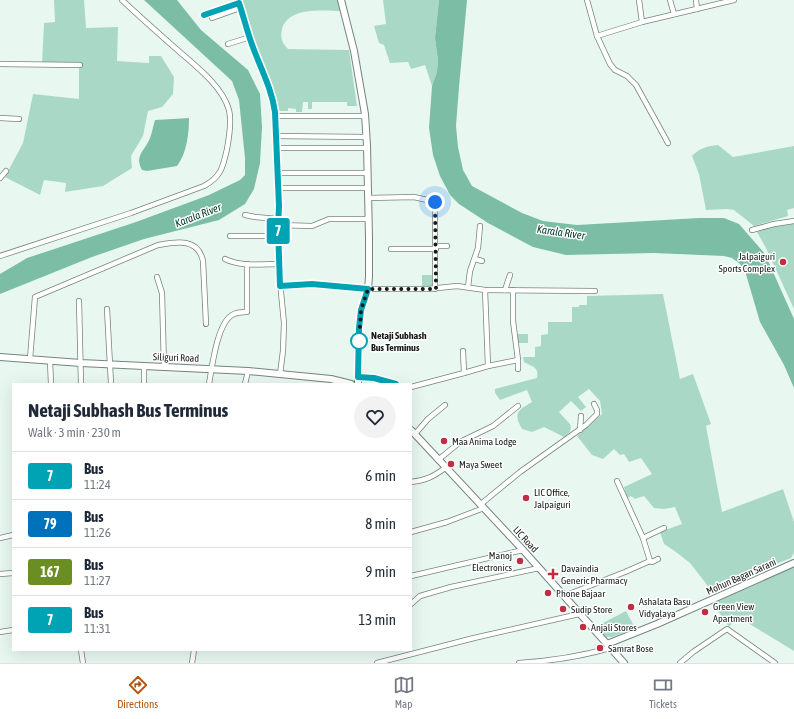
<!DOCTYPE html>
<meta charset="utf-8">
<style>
body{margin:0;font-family:"Asap Condensed",sans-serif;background:#f2f2f3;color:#1f2937;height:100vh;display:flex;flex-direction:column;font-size:15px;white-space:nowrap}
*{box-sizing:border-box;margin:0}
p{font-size:13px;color:#747a83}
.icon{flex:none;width:22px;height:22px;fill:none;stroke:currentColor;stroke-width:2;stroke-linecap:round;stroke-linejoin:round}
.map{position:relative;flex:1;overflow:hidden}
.panel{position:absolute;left:12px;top:383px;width:400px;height:268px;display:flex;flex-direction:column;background:#fff;border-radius:0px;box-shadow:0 4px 16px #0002}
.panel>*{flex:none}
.badge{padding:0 8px;border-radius:3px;font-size:14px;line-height:26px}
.you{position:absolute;width:20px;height:20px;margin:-10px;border:3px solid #fff;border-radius:50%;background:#1a73e8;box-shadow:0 0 0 6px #1a73e833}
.map>.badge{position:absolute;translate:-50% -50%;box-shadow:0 0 0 2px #fff}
.round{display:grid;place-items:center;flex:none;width:42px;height:42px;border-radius:21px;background:#f2f2f3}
.headline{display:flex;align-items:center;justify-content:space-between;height:68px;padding:0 16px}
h1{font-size:19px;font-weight:700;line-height:30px}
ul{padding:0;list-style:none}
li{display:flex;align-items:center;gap:12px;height:48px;padding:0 16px;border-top:1px solid #e0e1e3}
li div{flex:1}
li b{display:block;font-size:15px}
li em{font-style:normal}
li .badge{min-width:44px;font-weight:700;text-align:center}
.tab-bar{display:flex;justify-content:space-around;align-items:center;height:56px;border-top:1px solid #e0e1e3;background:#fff;font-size:11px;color:#747a83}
.tab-bar a{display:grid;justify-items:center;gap:2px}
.tab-bar .selected{color:#b45309}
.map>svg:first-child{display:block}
.green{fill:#a9d9c6}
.water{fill:#7cbea5}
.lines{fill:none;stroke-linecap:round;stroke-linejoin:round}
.street-casing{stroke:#75847d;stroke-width:6}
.secondary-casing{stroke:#75847d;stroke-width:8}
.street{stroke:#fff;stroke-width:4.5}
.secondary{stroke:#fff;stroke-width:6}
.line-casing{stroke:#fff;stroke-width:9}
.line{stroke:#00a3b4;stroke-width:6}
.walk{stroke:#151b18;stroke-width:4;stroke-dasharray:0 7.2}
.poi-dot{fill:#bf2f43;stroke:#fff;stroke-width:1.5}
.stop-dot{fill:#fff;stroke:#00a3b4;stroke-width:2}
.labels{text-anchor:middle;stroke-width:3;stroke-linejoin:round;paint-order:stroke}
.poi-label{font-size:10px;fill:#151b18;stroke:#fff;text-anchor:start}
.stop-label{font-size:10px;font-weight:bold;fill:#151b18;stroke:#fff;text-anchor:start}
.street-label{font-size:10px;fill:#151b18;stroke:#fff}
.water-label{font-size:11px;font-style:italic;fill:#064130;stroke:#fff}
</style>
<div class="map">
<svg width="794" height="663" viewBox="0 0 794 663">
<rect width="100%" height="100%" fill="#e8f8f1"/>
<g class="green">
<polygon points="54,0 84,0 86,28 118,27 117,61 149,63 149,56 161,56 174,77 173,94 162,107 148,111 143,136 131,156 132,168 103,186 65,192 66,183 44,180 40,195 5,177 23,143 33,94 79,99 79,66 42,64 44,23 55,22"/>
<path d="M 242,0 L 337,0 L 342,11 C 324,11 289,6 282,29 C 280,38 282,43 288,49 L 349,50 L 357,106 L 347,106 L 347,102 L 312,102 L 312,109 L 308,109 L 308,102 L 303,102 L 302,112 L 296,112 L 296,109 L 288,108 L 288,111 L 277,111 L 274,95 L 268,77 L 254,48 Z"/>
<polygon points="383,0 439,0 435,38 438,61 437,72 432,86 425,65 411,69 408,62 390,63 384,45 379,43 374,26 386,24"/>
<path d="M 718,145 L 733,157 L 794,146 L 794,208 L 787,210 L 788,216 L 754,226 L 734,210 L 727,209 L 706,210 L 699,174 L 692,156 C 700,148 707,146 718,145 Z"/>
<polygon points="794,222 794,309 766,248 756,230"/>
<polygon points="422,275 434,275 434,286 422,288"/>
<path d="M 663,294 L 680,379 L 693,374 L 711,424 L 706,426 L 722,512 L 783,489 L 794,522 L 794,553 L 791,558 L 711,590 L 690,563 L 676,552 L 664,544 L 660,532 L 682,524 L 675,507 L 664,509 L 654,508 L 644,496 L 635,499 L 631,496 L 627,498 L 624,487 L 652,474 L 641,458 L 629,462 L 624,454 L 620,455 L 614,449 L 603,459 L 592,455 L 577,436 L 602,414 L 600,401 L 589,389 L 578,397 L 586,407 L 581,411 L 571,401 L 559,412 L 570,424 L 571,428 L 570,432 L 564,437 L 544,427 L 532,432 L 522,429 C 513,413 517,411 532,402 L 527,390 L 500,400 L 495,393 L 495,389 L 537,378 C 539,366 532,367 524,362 L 523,357 L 535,357 L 535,347 L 541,346 L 541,335 L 548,334 L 548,322 L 572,322 L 572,307 L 579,307 L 579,305 L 587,305 L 587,296 Z"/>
<rect x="518" y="334" width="10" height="9"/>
<polygon points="794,565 794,651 738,617 729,627 712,602"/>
<polygon points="626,611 635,628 612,637 606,637 597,626"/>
</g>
<g class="water">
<polygon points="144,0 177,0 201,30 248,70 260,94 262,127 260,163 254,189 245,204 219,220 144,239 92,257 0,294 0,274 27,258 136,222 209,195 240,180 245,175 245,158 239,100 232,81"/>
<polygon points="439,0 467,0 459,87 456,126 458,147 463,170 472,186 522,213 543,221 577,225 699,218 724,218 739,224 765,254 794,319 794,388 784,365 760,322 745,271 739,263 732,258 724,256 654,253 566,255 533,247 488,223 459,204 450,195 440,176 433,155 429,128 432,86 437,72 438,61 435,38"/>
<path d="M 189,118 C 189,133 187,153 177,166 L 147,171 L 142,170 C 134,155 145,151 150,138 C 152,133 153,126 155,120 Z"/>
</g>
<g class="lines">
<defs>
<g id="street">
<path d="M 238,0 C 243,17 247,34 254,51 C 262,71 272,90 275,112 L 279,205 L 278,227 L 280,282 L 284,323 L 283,351 L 280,374"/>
<polyline points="587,0 597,36 610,64 615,70 627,76 636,85 668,143"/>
<polyline points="639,0 642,22"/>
<polyline points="670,0 674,14"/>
<polyline points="696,0 697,9"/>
<polyline points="204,15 239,3"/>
<polyline points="212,18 240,8"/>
<polyline points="597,36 642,22 734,0"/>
<polyline points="228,44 250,37"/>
<polyline points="0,64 80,65"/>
<polyline points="275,116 365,116"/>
<polyline points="0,118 19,119"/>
<polyline points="275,136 366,137"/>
<polyline points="276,148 367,148"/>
<polyline points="277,173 367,173"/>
<polyline points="0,178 6,171"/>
<polyline points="278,188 367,188"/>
<polyline points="368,198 414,197 436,202"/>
<polyline points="435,202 435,289"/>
<polyline points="245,215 255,217 278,219"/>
<polyline points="278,225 312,226 329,219 369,219"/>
<polyline points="752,230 774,224 794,221"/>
<polyline points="230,236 278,236"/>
<polyline points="436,246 447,246"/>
<polyline points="391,249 436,249"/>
<path d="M 0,256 L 131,213 L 204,186 C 221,177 223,167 227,149 C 229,138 232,122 229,110 C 222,85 193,64 174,47 C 156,31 139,16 122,0"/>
<path d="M 225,259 C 241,267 262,264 279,264"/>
<polyline points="475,259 482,261"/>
<polyline points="157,277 162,293 164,367"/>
<polyline points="280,286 312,284 368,289 428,289 457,286 485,290 595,291"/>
<polyline points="468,287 470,271 478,248 480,226"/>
<polyline points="485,290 488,366"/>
<polyline points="505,290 510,275"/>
<polyline points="79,301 81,384"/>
<polyline points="107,309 111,384"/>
<polyline points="463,351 464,373"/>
<path d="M 30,359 L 35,297 L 158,245 C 175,242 198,237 203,261 L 206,324"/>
<polyline points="518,360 518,369"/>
<polyline points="50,361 51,384"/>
<polyline points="144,366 144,384"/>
<polyline points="358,377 374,378 396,384"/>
<path d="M 209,384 C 212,367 217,324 232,315 C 237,312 242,312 247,312 L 247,264"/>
<polyline points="245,384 248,371"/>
<polyline points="411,387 464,373 488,366 518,360 513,321 513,290"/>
<polyline points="580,430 581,416"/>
<polyline points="415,434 428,419 445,405"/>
<polyline points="438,460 460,442 493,426 518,406"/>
<path d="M 411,482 C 426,480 433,477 445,468"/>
<polyline points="481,504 520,472 586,425 597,414 597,410 594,404"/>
<polyline points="411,532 447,522 484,508"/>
<polyline points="0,538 13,535"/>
<polyline points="643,538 664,528"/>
<polyline points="650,561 652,562 658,559"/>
<polyline points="0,574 13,573"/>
<polyline points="411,576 523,550"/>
<polyline points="564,596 625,572 650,561 643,538 617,481"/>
<polyline points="411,604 420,596 451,587 539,568"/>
<polyline points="0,632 13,630"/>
<polyline points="81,650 83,663"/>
<polyline points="192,663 194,650"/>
<polyline points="377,663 474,638 579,614"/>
<path d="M 519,663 C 551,661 579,657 610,648"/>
<polyline points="680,663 693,652 727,629 775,663"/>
</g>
<g id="secondary">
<polyline points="341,0 354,51 365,114 367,145 369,238 369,277 368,289 361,310 359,328 358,384"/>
<polyline points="0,357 81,363 248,371 331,379 351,384"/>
<polyline points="411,430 523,550 624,663"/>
<polyline points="607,644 657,624 794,563"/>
</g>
</defs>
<use href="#street" class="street-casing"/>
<use href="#secondary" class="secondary-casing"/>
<use href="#street" class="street"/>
<use href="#secondary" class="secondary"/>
</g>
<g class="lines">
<defs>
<path id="line" d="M 204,15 L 239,3 C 244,18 248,35 254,50 C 262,71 272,90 275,112 L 279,206 L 278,227 L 280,286 L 312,284 L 368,289 L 361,310 L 359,328 L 358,377 L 374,378 L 396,384"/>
</defs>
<use href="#line" class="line-casing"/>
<use href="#line" class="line"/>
<polyline class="walk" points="359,341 361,310 368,289 436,289 435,202"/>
</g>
<g class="poi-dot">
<circle cx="783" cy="262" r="4"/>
<circle cx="444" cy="441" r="4"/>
<circle cx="451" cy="464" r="4"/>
<circle cx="526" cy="498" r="4"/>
<circle cx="520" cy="561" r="4"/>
<path d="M551 568h4v4h4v4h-4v4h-4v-4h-4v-4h4z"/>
<circle cx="548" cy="593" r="4"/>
<circle cx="631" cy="607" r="4"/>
<circle cx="563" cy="609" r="4"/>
<circle cx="705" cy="612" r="4"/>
<circle cx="583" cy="627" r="4"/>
<circle cx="600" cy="648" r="4"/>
</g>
<circle class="stop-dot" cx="359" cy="341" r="8"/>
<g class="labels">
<g class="poi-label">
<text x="775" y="260" text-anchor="end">Jalpaiguri<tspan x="775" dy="12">Sports Complex</tspan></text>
<text x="452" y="445">Maa Anima Lodge</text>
<text x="459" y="468">Maya Sweet</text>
<text x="534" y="496">LIC Office,<tspan x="534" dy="12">Jalpaiguri</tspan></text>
<text x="512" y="559" text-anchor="end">Manoj<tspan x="512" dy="12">Electronics</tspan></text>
<text x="561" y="572">Davaindia<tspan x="561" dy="12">Generic Pharmacy</tspan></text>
<text x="556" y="597">Phone Bajaar</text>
<text x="639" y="605">Ashalata Basu<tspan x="639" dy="12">Vidyalaya</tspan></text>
<text x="713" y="610">Green View<tspan x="713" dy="12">Apartment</tspan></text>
<text x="571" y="613">Sudip Store</text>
<text x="591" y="631">Anjali Stores</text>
<text x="608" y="652">Samrat Bose</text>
</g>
<g class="stop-label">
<text x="371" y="339">Netaji Subhash<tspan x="371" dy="12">Bus Terminus</tspan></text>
</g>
<g class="street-label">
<text transform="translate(176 357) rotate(2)" y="4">Siliguri Road</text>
<text transform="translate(526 539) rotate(47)" y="4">LIC Road</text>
<text transform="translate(741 576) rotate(-24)" y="4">Mohun Bagan Sarani</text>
</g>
<g class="water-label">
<text transform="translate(198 215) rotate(-21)" y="4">Karala River</text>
<text transform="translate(561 232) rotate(8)" y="4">Karala River</text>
</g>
</g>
</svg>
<div class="you" style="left:435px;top:202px"></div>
<b class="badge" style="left:278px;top:231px;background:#00a3b4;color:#fff">7</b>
<section class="panel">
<div class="headline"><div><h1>Netaji Subhash Bus Terminus</h1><p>Walk · 3 min · 230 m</p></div><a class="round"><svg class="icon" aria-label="heart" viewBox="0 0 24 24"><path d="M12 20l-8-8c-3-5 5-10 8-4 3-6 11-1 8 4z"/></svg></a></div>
<ul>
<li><span class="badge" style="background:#00a3b4;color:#fff">7</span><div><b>Bus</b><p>11:24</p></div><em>6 min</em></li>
<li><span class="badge" style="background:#0072bc;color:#fff">79</span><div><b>Bus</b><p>11:26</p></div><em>8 min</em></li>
<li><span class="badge" style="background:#6b8e23;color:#fff">167</span><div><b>Bus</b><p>11:27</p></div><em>9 min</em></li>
<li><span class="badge" style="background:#00a3b4;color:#fff">7</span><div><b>Bus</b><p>11:31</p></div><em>13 min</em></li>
</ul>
</section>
</div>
<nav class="tab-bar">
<a class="selected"><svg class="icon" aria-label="directions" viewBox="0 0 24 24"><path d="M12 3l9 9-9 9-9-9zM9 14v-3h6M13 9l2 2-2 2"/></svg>Directions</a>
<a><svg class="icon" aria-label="map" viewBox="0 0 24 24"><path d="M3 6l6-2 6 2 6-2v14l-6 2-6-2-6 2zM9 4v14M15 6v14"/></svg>Map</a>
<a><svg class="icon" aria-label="tickets" viewBox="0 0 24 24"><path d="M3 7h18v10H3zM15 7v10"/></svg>Tickets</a>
</nav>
